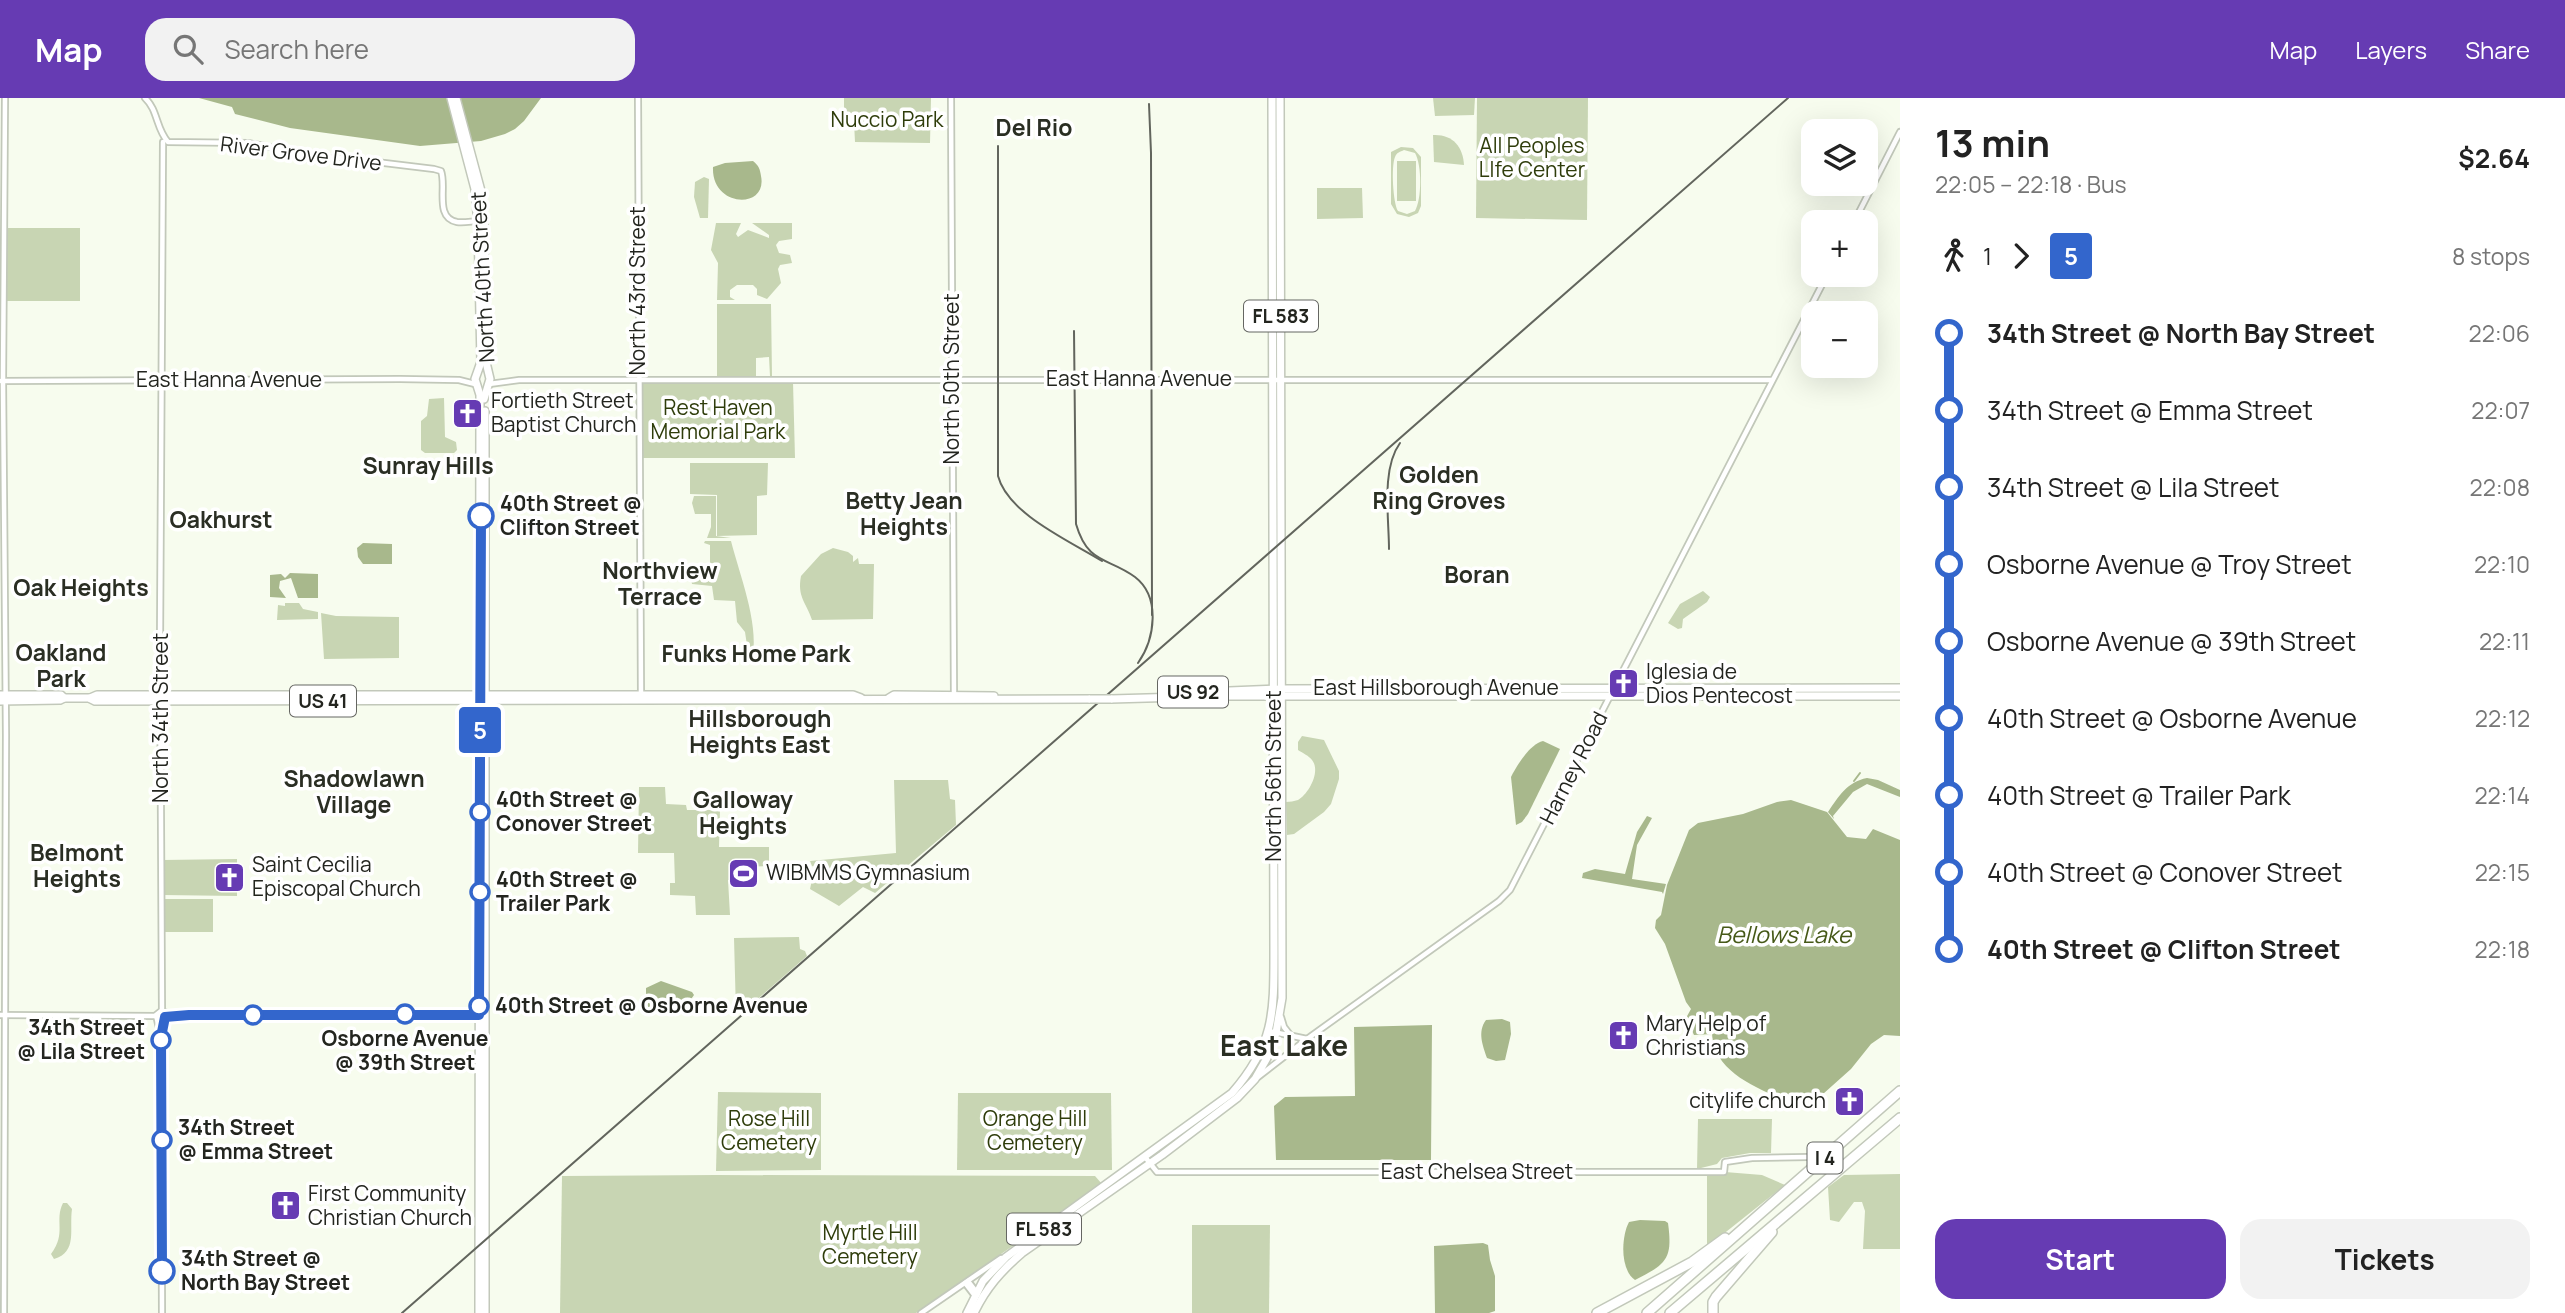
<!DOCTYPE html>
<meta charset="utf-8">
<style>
body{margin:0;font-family:Manrope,sans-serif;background:#f2f2f2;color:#222;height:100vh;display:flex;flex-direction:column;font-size:26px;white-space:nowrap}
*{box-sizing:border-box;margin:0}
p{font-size:23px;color:#767676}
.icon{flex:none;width:38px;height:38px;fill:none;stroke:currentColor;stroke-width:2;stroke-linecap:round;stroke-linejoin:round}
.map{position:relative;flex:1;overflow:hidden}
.sheet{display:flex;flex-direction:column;background:#fff;width:665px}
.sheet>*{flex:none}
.badge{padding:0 14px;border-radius:5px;font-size:24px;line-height:46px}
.tools{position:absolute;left:1801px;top:21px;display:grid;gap:14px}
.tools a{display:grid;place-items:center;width:77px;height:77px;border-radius:14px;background:#fff;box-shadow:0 7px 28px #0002;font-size:35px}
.map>.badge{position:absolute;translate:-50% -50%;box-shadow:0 0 0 4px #fff}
.legs{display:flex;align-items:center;gap:10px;height:77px;padding:0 35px;font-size:23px}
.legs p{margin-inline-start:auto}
.summary{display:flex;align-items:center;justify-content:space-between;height:119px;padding:0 35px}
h1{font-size:38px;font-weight:700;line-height:52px}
.action{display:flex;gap:14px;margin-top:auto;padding:14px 35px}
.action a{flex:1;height:80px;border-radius:21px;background:#663bb3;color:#fff;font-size:28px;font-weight:700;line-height:80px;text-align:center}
.action a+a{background:#f2f2f2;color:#222}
ul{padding:0 35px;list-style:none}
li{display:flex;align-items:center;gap:24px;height:77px;font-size:26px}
li i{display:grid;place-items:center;width:10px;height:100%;margin:0 9px;background:currentColor}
li i::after{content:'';width:18px;height:18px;margin:-9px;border:5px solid;border-radius:50%;background:#fff}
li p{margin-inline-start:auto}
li:first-child i{background:linear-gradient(#0000 50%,currentColor 0)}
li:last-child i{background:linear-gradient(currentColor 50%,#0000 0)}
header{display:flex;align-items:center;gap:42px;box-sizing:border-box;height:98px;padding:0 35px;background:#663bb3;color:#fff}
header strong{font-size:33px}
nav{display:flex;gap:38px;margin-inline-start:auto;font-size:24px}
.search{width:490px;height:63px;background:#f2f2f2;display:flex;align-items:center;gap:18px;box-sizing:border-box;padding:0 24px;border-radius:21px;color:#767676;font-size:26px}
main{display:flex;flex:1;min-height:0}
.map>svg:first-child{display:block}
.green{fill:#c8d5b3;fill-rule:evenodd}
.water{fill:#a8b88c}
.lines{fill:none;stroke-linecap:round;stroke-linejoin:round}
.stream{stroke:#a8b88c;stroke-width:2}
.minor-casing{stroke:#c2c8ba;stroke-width:8}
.major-casing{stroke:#c2c8ba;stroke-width:10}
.highway-casing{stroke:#c2c8ba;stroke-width:12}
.minor{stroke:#fff;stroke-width:4.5}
.major{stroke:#fff;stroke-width:7}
.highway{stroke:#fff;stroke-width:9}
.rail{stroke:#62655d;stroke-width:2}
.major-bridge-casing{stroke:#c2c8ba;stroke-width:10;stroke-linecap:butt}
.major-bridge{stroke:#fff;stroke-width:7}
.line-1-casing{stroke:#fff;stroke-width:16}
.line-1{stroke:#36c;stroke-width:10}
.stop-1-dot{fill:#fff;stroke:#36c;stroke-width:3.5}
.labels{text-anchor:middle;stroke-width:7;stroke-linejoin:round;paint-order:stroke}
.shield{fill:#fff;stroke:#656662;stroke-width:2}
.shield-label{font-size:19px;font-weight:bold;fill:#23251f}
.park-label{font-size:21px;fill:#2f3d0b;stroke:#fff}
.street-label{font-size:21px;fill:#23251f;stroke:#fff}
.poi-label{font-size:21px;fill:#23251f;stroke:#fff;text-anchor:start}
.stop-label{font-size:21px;font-weight:bold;fill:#23251f;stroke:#fff;text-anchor:start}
.neighbourhood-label{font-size:23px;font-weight:bold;fill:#2a2e23;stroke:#fff}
.water-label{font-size:23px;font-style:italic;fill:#465918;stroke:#fff}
.district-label{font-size:28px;font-weight:bold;fill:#2a2e23;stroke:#fff}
</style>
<header>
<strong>Map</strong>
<div class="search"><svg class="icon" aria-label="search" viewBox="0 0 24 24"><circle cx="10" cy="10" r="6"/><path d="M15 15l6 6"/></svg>Search here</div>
<nav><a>Map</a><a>Layers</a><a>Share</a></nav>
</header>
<main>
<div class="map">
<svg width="1900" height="1215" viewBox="0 0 1900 1215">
<rect width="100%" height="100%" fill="#f7fcee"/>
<g class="green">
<polygon points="844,0 931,0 930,45 855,44 854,24 844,24"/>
<polygon points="1433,0 1475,0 1474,17 1435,18"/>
<polygon points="1477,0 1588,0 1587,122 1476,120"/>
<path d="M 1433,37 C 1452,36 1463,48 1464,67 L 1434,64 Z"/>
<path d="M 1401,49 L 1413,50 L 1421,59 L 1421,108 L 1418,115 L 1409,119 L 1397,116 L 1391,106 L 1391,54 ZM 1404,52 L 1415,55 C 1422,67 1422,101 1415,113 L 1407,116 L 1398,113 C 1393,105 1391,68 1395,59 C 1397,54 1400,54 1404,52 Z"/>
<rect x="1397" y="63" width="19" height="40"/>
<polygon points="704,79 709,81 708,120 700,120 694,99 695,84"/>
<polygon points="1317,90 1362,90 1363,120 1317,121"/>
<polygon points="716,125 741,125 736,136 738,139 748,132 769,140 769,137 752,125 792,125 792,141 779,143 776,147 779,155 790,157 792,165 780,167 778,171 781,185 767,201 757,197 757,191 753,187 737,187 730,192 730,199 735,202 717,202 718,165 711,152"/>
<rect x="6" y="130" width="74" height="73"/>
<polygon points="717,206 771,206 772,279 770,278 769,259 756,260 756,278 717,278"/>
<polygon points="759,283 793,284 795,360 641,360 641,285"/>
<polygon points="444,300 445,339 456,344 457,352 454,355 425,355 421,352 421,323 427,318 429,301"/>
<polygon points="690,365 768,365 767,397 757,398 757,437 717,438 717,397 690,396"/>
<polygon points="694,398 716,398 716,438 731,440 707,440 711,429 711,416 695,416 692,405"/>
<path d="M 705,443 L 731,443 C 740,478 758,522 753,558 L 748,554 L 745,534 L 737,524 L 735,503 L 714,502 L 712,488 L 692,486 L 690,476 L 701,470 L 710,469 L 710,447 L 704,445 Z"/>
<path d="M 833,450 L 848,454 L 853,458 L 853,464 L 858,460 L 859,466 L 874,466 L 873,521 L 812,522 C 806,504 797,499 801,478 L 821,456 Z"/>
<polygon points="1703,493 1710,499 1707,504 1683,521 1682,530 1678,531 1668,525 1680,506"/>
<polygon points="285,505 299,505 303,511 318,514 318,521 277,522 278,507 285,508"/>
<polygon points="321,515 336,518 399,519 399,560 324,561"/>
<path d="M 1302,638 L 1324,642 L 1339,673 L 1339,681 L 1331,706 L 1324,714 L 1294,736 L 1287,737 L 1286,704 C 1290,704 1294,703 1298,702 C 1309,696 1321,673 1312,662 C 1309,658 1303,655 1298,652 L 1298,644 Z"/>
<polygon points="894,682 948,682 950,701 955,702 956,727 875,795 863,789 839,808 810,791 812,782 821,777 820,771 812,768 810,763 896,755"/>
<polygon points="639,689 665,689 666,706 686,707 687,712 720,712 719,749 769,749 769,768 734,769 734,782 728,782 730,817 696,817 695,798 670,797 670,785 675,785 674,755 638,755"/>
<polygon points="237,761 237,798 163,797 163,762"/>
<polygon points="164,801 213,801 213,834 163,834"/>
<polygon points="799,839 800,851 805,853 807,858 745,912 736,915 734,840"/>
<polygon points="718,994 821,995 821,1072 716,1073"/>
<polygon points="958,995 1111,995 1112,1072 957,1072"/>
<polygon points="1698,1021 1772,1021 1771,1055 1750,1055 1722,1060 1717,1066 1697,1071"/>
<polygon points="1725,1074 1762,1077 1785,1087 1707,1149 1707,1075"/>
<polygon points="1900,1076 1900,1151 1863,1151 1865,1113 1862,1104 1854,1104 1839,1124 1830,1122 1828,1089 1844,1077"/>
<polygon points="716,1077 1095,1078 1102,1086 916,1215 560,1215 562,1078"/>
<path d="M 63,1105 L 67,1105 L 72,1111 C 69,1131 78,1154 54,1161 L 51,1156 C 67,1135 54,1123 63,1105 Z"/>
<polygon points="1192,1127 1270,1127 1269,1215 1192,1215"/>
</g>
<g class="water">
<polygon points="199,0 541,0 524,23 515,31 505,36 481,43 420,48 290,30 235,16 232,9"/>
<path d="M 753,63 C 759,68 760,71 761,78 C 768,112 711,110 713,69 L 725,65 Z"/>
<polygon points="363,445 392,446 392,466 363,466 358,459 357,450"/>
<polygon points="290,475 318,476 318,500 298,500 291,480 280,483 279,490 286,500 270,499 270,477 281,476 285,480"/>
<path d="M 1543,643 L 1560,651 L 1528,716 L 1522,724 L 1516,727 L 1511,679 C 1517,667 1530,646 1543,643 Z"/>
<path d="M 1867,680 L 1878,682 L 1900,692 L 1900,699 L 1867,686 L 1853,694 L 1833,718 L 1834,721 L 1828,714 C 1839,698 1847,684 1867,680 Z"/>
<path d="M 1791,702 L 1827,714 L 1847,739 L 1866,741 L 1873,731 L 1900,742 L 1900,938 L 1884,937 L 1871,946 L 1851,971 L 1823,996 L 1792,1005 C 1759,991 1714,975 1712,936 L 1694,937 L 1686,920 L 1691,911 L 1686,904 L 1665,846 L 1655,830 L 1656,822 L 1661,817 L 1667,787 L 1689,732 L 1698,725 L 1743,716 L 1777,704 Z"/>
<polygon points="1647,718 1652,720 1637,747 1632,781 1666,786 1663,796 1662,794 1582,780 1583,775 1595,771 1625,776 1637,734"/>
<path d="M 661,883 L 692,894 L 694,897 C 683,914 664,911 646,911 L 646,890 Z"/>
<path d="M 1502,921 L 1510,924 L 1511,936 L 1505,962 L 1496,963 L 1487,960 C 1483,948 1477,934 1486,922 Z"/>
<polygon points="1432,927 1431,1062 1276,1062 1274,1008 1285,999 1355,998 1354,929"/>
<path d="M 1640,1122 L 1665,1123 L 1668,1125 C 1673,1162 1666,1166 1635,1182 C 1620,1172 1621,1139 1629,1124 Z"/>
<polygon points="1483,1145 1488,1147 1490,1162 1495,1178 1495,1213 1489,1215 1435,1215 1434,1148"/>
</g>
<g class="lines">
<polyline class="stream" points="1854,683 1860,675"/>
<defs>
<g id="minor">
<path d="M 145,0 C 158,12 156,31 168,44 L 248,45 L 270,49 L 309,61 L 343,60 L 434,71 L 441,73 C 447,88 434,120 457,124 C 464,125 473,123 480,123"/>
<polyline points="638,0 641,597"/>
<polyline points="951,0 954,599"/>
<polyline points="1854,124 1900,34"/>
<polyline points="1,283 400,281 459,282 475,286"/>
<polyline points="489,286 519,282 1772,282"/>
<polyline points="162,913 160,544 163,44"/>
<polyline points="0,917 157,918"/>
<polyline points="1281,919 1284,929 1291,938"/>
<polyline points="1269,933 1307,941 1499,803 1510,792 1827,177"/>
<polyline points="161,939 156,917 161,913 167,915 479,917"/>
<polyline points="161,939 162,1215"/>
<polyline points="1258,979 1307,941"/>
<polyline points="1145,1059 1157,1074 1724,1074 1725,1064 1752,1060 1808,1059"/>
<polyline points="968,1183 978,1196"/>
<polyline points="965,1185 975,1198"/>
<polyline points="4,1215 6,637 3,283 5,0"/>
<polyline points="921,1215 1001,1160"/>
</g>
<g id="major">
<polyline points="451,0 475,91 478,126 481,264 475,281 480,297 479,1215"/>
<polyline points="456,0 481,93 484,126 485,230"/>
<polyline points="484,301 490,281 485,260"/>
<polyline points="485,313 485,1215"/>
<polyline points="1180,595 1281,591 1900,590"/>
<polyline points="0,597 61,597 64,600 89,600 95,603 1090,601"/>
<polyline points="90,600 97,597 853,597 861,600"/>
<polyline points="889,600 894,597 994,598"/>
<polyline points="1111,601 1218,598 1900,598"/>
<polyline points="0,603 60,602 64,600"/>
<path d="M 967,1215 L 983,1183 L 1006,1159 L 1232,995 C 1275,946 1274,914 1274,852 L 1272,0"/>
<path d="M 974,1215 C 986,1190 1001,1173 1022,1155 L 1162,1057 L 1237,1000 L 1255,981 L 1267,960 L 1276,935 L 1282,900 L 1280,0"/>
</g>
<g id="highway">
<polyline points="1597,1215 1692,1164 1725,1140"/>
<polyline points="1647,1215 1900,993"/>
<polyline points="1670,1215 1900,1020"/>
<polyline points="1713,1215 1713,1204 1716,1199 1772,1134"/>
</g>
</defs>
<use href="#minor" class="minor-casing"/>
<use href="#major" class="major-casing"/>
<use href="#highway" class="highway-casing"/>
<use href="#minor" class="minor"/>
<use href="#major" class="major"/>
<use href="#highway" class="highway"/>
<g class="rail">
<polyline points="1149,6 1151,55 1152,517"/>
<path d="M 998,48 L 998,378 C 1008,416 1070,443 1102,463"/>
<path d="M 1074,233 L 1076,426 C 1088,467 1108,459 1135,479 C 1161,499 1155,541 1138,565"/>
<path d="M 1389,451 C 1389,420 1381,371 1400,345"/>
<polyline points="402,1215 1788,0"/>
</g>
<defs>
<polyline id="major-bridge" points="1090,601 1111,601"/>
</defs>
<use href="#major-bridge" class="major-bridge-casing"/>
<use href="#major-bridge" class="major-bridge"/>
</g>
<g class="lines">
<defs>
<polyline id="line-1" points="162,1173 161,939 165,919 189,917 479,917 481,418"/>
</defs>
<use href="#line-1" class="line-1-casing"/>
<use href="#line-1" class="line-1"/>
</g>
<defs>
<symbol id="church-square" viewBox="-11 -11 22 22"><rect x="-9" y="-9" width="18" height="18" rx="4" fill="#663bb3" stroke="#fff"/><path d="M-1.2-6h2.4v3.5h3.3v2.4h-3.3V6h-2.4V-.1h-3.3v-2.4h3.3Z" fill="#fff"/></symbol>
<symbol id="stadium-square" viewBox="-11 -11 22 22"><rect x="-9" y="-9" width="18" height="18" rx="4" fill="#663bb3" stroke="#fff"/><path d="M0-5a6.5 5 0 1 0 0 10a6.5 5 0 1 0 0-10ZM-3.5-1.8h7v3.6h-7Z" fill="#fff"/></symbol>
</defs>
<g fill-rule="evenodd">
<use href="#church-square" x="450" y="298" width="35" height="35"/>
<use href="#church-square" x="1606" y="568" width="35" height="35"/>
<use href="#stadium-square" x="726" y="758" width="35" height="35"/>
<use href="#church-square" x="212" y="762" width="35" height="35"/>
<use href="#church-square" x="1606" y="920" width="35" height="35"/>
<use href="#church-square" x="1832" y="986" width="35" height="35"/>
<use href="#church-square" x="268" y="1090" width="35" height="35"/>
</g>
<g class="stop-1-dot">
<circle cx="481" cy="418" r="12"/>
<circle cx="480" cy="714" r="9"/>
<circle cx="480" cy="794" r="9"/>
<circle cx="479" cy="908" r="9"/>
<circle cx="405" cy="916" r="9"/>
<circle cx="253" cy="917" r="9"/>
<circle cx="161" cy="942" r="9"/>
<circle cx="162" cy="1042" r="9"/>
<circle cx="162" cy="1173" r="12"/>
</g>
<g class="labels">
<g class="shield">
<rect x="1244" y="202.5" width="74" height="31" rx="5"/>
<rect x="1158" y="578.5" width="70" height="31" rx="5"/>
<rect x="290" y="587.5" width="66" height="31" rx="5"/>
<rect x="1807.5" y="1044.5" width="35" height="31" rx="5"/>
<rect x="1007" y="1115.5" width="74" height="31" rx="5"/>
</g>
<g class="shield-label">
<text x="1281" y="225">FL 583</text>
<text x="1193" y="601">US 92</text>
<text x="323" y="610">US 41</text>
<text x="1825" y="1067">I 4</text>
<text x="1044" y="1138">FL 583</text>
</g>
<g class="park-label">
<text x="887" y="29">Nuccio Park</text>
<text x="1532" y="55">All Peoples<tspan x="1532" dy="24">LIfe Center</tspan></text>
<text x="718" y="317">Rest Haven<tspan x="718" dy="24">Memorial Park</tspan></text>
<text x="769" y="1028">Rose Hill<tspan x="769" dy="24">Cemetery</tspan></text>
<text x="1035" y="1028">Orange Hill<tspan x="1035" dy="24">Cemetery</tspan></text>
<text x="870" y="1142">Myrtle Hill<tspan x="870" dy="24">Cemetery</tspan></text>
</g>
<g class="street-label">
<text transform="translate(301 56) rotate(7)" y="7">River Grove Drive</text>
<text transform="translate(483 179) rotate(-93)" y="7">North 40th Street</text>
<text transform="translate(638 193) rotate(-90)" y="7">North 43rd Street</text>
<text transform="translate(952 281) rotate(-90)" y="7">North 50th Street</text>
<text x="1139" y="288">East Hanna Avenue</text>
<text x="229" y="289">East Hanna Avenue</text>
<text x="1436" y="597">East Hillsborough Avenue</text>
<text transform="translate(161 620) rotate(-90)" y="7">North 34th Street</text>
<text transform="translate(1574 670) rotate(-63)" y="7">Harney Road</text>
<text transform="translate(1274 678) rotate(-90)" y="7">North 56th Street</text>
<text x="1477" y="1081">East Chelsea Street</text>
</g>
<g class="poi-label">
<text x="491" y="310">Fortieth Street<tspan x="491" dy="24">Baptist Church</tspan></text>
<text x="1646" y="581">Iglesia de<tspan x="1646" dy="24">Dios Pentecost</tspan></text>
<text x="252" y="774">Saint Cecilia<tspan x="252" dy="24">Episcopal Church</tspan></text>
<text x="766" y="782">WIBMMS Gymnasium</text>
<text x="1646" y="933">Mary Help of<tspan x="1646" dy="24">Christians</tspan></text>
<text x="1826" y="1010" text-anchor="end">citylife church</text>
<text x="308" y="1103">First Community<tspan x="308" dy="24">Christian Church</tspan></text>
</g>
<g class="stop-label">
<text x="500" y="413">40th Street @<tspan x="500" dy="24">Clifton Street</tspan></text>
<text x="496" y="709">40th Street @<tspan x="496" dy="24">Conover Street</tspan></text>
<text x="496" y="789">40th Street @<tspan x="496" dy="24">Trailer Park</tspan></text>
<text x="495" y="915">40th Street @ Osborne Avenue</text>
<text x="145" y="937" text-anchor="end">34th Street<tspan x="145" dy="24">@ Lila Street</tspan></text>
<text x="405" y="948" text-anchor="middle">Osborne Avenue<tspan x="405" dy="24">@ 39th Street</tspan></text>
<text x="178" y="1037">34th Street<tspan x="178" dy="24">@ Emma Street</tspan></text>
<text x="181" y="1168">34th Street @<tspan x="181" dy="24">North Bay Street</tspan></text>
</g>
<g class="neighbourhood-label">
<text x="1034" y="38">Del Rio</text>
<text x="428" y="376">Sunray Hills</text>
<text x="1439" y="385">Golden<tspan x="1439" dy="26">Ring Groves</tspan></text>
<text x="904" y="411">Betty Jean<tspan x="904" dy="26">Heights</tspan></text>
<text x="221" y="430">Oakhurst</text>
<text x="660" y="481">Northview<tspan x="660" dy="26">Terrace</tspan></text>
<text x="1477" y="485">Boran</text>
<text x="81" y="498">Oak Heights</text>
<text x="61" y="563">Oakland<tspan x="61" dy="26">Park</tspan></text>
<text x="756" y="564">Funks Home Park</text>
<text x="760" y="629">Hillsborough<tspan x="760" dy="26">Heights East</tspan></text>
<text x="354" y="689">Shadowlawn<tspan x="354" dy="26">Village</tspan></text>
<text x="743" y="710">Galloway<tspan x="743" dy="26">Heights</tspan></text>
<text x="77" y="763">Belmont<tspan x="77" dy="26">Heights</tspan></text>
</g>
<g class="water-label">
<text x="1784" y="845">Bellows Lake</text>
</g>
<g class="district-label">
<text x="1284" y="958">East Lake</text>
</g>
</g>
</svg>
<div class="tools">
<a><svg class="icon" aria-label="layers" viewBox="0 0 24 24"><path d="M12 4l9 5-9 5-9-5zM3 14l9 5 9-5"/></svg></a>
<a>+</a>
<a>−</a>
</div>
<b class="badge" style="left:480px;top:632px;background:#36c;color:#fff">5</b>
</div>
<section class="sheet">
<div class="summary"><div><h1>13 min</h1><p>22:05 – 22:18 · Bus</p></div><b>$2.64</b></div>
<div class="legs"><svg class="icon" aria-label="walk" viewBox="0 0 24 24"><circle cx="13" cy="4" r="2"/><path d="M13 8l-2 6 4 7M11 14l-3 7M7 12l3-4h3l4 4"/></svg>1<svg class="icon" aria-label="forward" viewBox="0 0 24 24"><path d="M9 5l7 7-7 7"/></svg><b class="badge" style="background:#36c;color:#fff">5</b><p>8 stops</p></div>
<ul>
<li><i style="color:#36c"></i><b>34th Street @ North Bay Street</b><p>22:06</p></li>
<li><i style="color:#36c"></i><span>34th Street @ Emma Street</span><p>22:07</p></li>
<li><i style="color:#36c"></i><span>34th Street @ Lila Street</span><p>22:08</p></li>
<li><i style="color:#36c"></i><span>Osborne Avenue @ Troy Street</span><p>22:10</p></li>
<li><i style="color:#36c"></i><span>Osborne Avenue @ 39th Street</span><p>22:11</p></li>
<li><i style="color:#36c"></i><span>40th Street @ Osborne Avenue</span><p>22:12</p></li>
<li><i style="color:#36c"></i><span>40th Street @ Trailer Park</span><p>22:14</p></li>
<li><i style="color:#36c"></i><span>40th Street @ Conover Street</span><p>22:15</p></li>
<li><i style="color:#36c"></i><b>40th Street @ Clifton Street</b><p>22:18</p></li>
</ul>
<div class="action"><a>Start</a><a>Tickets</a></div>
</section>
</main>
